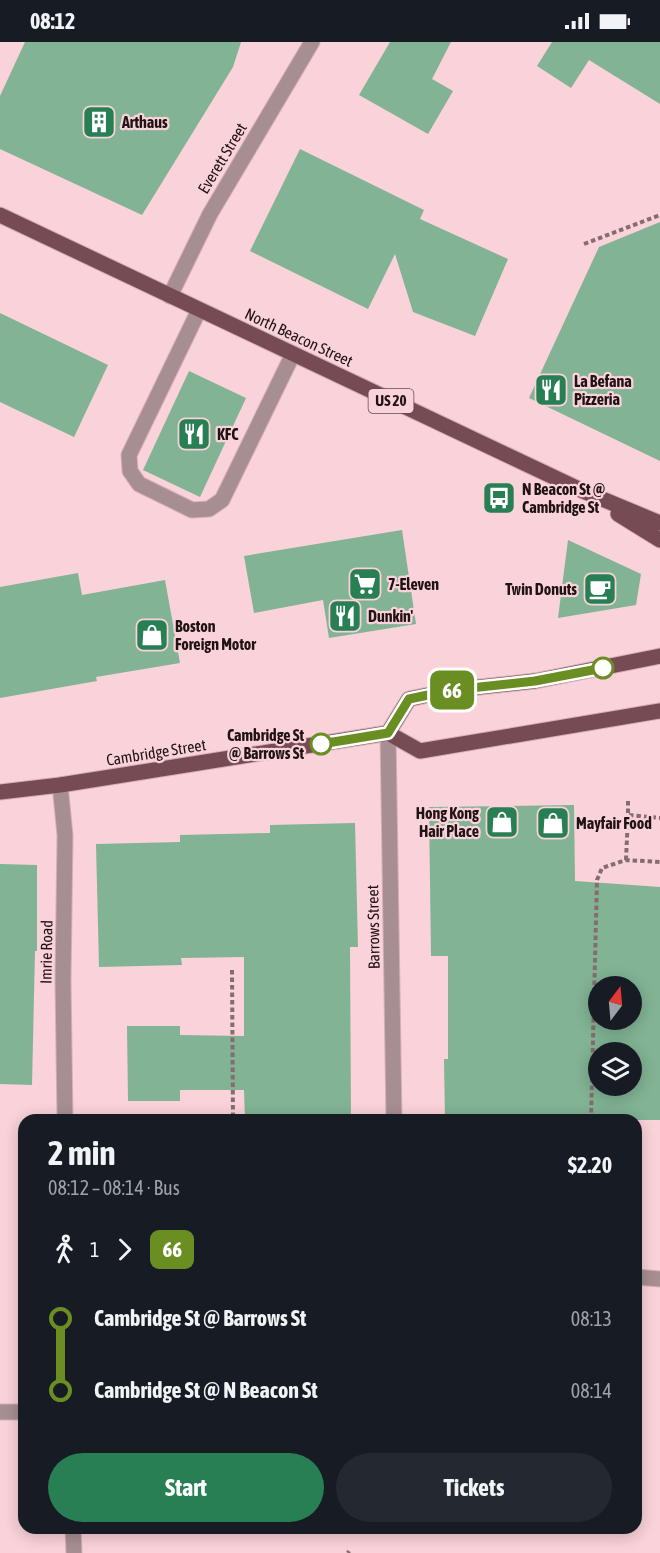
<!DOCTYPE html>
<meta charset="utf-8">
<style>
body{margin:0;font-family:"Asap Condensed",sans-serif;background:#242831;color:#f1f3f6;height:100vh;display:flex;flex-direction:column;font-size:22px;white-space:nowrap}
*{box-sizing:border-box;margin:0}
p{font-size:20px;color:#9ea1a6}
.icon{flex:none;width:33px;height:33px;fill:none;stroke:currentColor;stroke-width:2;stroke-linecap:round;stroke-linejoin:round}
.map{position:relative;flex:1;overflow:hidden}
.drawer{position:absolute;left:18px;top:1072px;width:624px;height:420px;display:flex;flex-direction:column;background:#171b24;border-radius:18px;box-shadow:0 3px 15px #0003}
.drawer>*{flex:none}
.badge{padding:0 12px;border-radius:9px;font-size:21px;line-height:39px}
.needle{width:39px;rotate:16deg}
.controls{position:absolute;left:588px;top:934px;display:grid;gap:12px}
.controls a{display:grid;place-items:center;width:54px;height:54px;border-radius:50%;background:#171b24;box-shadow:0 3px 15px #0003;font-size:30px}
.map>.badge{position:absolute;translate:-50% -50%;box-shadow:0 0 0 3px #fff}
.legs{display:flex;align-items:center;gap:9px;height:66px;padding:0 30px;font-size:20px}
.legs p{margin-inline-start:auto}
.overview{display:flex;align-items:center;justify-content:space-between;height:102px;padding:0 30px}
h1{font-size:33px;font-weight:700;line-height:45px}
.button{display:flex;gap:12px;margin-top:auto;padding:12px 30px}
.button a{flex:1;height:69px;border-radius:36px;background:#277f53;color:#fff;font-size:24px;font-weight:700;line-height:69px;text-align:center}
.button a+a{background:#242831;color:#f1f3f6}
ul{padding:0 30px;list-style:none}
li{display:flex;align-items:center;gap:21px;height:72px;font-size:22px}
li i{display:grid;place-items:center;width:9px;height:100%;margin:0 8px;background:currentColor}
li i::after{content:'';width:15px;height:15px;margin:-8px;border:4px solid;border-radius:50%;background:#171b24}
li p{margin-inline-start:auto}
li:first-child i{background:linear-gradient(#0000 50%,currentColor 0)}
li:last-child i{background:linear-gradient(currentColor 50%,#0000 0)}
.status{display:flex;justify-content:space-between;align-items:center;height:42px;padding:0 30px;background:#171b24;direction:ltr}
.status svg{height:16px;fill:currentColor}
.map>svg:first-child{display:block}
.building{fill:#81b394;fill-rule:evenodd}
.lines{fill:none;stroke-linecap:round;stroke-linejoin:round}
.service-casing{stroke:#d3b0b6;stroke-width:17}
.minor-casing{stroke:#d3b0b6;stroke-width:17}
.tertiary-casing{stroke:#d3b0b6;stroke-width:17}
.primary-casing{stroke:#d3b0b6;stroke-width:17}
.path{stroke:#866c71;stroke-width:4;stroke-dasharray:4.5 3;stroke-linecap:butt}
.service{stroke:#a78e92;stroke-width:15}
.minor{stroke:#a78e92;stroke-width:15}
.tertiary{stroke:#a78e92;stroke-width:15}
.primary{stroke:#764b53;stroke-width:15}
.line-1-casing{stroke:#fff;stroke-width:14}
.line-1{stroke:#6b8e23;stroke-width:9}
.stop-1-dot{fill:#fff;stroke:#6b8e23;stroke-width:3}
.labels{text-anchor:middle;stroke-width:4.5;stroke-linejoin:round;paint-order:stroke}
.shield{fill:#fad2d9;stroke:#614c50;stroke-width:1.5}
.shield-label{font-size:15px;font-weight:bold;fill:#201315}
.poi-label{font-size:16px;font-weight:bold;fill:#201315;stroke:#fad2d9;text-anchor:start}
.street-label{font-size:16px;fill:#201315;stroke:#fad2d9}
.stop-label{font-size:16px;font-weight:bold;fill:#201315;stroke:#fad2d9;text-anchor:end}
</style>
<div class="status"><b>08:12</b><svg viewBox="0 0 49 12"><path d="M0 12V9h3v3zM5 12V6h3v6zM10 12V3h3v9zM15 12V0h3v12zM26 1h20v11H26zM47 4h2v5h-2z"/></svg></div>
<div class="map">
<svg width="660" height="1511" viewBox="0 0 660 1511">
<rect width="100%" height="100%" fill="#fad2d9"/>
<g class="building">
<polygon points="25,0 241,0 233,25 142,173 0,107 0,54"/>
<polygon points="390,0 451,0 432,37 453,49 428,92 359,53"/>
<polygon points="552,0 660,0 660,62 589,18 571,46 537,24"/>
<polygon points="300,107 424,168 420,177 508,217 475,294 413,270 395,212 368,267 250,209"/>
<polygon points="660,180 660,419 529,356 599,205"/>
<polygon points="0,271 108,323 74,395 0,360"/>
<polygon points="189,329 246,356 200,455 143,428"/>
<polygon points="402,488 416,582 329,596 323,558 254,571 244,514"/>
<polygon points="568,498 641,532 636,563 558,576"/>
<polygon points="78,531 82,553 165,538 180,621 96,635 97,639 0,656 0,545"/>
<path d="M 574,763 L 575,839 L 660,845 L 660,1078 L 445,1078 L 444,1017 L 448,1017 L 448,914 L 431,914 L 429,765 ZM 598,945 L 632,945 L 632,978 L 598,978 ZM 598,1011 L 632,1011 L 632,1044 L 598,1044 Z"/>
<polygon points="355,781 358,905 350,905 351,1078 245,1078 244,1048 180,1048 180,1059 128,1059 127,984 180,984 180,993 244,994 244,915 181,916 182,923 99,925 96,802 180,800 180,793 270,791 270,783"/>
<polygon points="0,822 37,823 37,909 35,909 32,1043 0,1042"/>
</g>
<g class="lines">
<defs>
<polyline id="service" points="199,268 129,413 130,429 139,442 192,468 209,467 222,458 293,312"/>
<g id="minor">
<polyline points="388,691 394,1078"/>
<polyline points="60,743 65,793 63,939 65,1078"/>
<polyline points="636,1235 660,1237"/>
<polyline points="0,1370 24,1370"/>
<polyline points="73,1486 74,1511"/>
</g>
<polyline id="tertiary" points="170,254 210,172 312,0"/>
<g id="primary">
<polyline points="0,173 583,449 660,481"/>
<polyline points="618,472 660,498"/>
<polyline points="388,691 409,657 452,648 535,639 660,614"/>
<polyline points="0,750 60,743 388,691 420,709 660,669"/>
</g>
</defs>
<use href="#service" class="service-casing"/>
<use href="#minor" class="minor-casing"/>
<use href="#tertiary" class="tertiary-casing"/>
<use href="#primary" class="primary-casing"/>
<g class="path">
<polyline points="584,202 660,173"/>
<polyline points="628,759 628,773 660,776"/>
<polyline points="626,818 628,773"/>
<polyline points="232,928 233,1078"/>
<polyline points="591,1078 597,838 602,826 626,818 660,820"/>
<polyline points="348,1511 349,1509"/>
</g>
<use href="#service" class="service"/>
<use href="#minor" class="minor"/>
<use href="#tertiary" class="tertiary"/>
<use href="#primary" class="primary"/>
</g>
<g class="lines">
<defs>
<polyline id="line-1" points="321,702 388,691 409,657 452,648 535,639 603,626"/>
</defs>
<use href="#line-1" class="line-1-casing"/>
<use href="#line-1" class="line-1"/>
</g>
<defs>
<symbol id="building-square" viewBox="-11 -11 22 22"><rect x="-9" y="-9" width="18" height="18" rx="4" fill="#277f53" stroke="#fad2d9"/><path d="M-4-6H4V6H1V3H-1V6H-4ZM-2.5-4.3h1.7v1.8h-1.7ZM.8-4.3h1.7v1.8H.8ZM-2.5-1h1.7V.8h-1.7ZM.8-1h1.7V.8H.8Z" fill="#fff"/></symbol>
<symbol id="restaurant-square" viewBox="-11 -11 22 22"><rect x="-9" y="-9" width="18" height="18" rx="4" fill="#277f53" stroke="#fad2d9"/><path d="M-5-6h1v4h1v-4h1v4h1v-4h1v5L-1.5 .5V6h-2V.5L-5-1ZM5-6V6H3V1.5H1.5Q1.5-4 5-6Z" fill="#fff"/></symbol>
<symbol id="bus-square" viewBox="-11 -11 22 22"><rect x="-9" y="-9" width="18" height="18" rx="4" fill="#277f53" stroke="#fad2d9"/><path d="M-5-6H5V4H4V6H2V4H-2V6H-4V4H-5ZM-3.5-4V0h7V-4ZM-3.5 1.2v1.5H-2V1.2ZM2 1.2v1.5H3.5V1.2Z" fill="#fff"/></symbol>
<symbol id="supermarket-square" viewBox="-11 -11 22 22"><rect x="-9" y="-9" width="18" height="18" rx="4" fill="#277f53" stroke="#fad2d9"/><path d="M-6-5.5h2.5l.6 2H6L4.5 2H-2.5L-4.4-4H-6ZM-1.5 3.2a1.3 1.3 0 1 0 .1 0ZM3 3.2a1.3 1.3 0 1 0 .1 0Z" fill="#fff"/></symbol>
<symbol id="cafe-square" viewBox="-11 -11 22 22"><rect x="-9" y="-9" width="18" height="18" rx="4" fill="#277f53" stroke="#fad2d9"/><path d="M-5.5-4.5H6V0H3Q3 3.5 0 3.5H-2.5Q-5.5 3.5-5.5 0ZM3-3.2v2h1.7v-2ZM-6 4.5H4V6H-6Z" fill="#fff"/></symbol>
<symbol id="shop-square" viewBox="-11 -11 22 22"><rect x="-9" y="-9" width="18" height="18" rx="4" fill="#277f53" stroke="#fad2d9"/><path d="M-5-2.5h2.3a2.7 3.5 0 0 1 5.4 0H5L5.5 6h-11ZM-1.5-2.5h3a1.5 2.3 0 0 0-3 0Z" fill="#fff"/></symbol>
</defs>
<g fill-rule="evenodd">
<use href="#building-square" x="80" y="61" width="38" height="38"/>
<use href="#restaurant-square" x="532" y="329" width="38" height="38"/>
<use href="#restaurant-square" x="175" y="373" width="38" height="38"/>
<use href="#bus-square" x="480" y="437" width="38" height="38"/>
<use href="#supermarket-square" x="346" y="523" width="38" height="38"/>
<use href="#cafe-square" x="581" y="528" width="38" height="38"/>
<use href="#restaurant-square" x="326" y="555" width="38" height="38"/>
<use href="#shop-square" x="133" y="574" width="38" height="38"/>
<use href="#shop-square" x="483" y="761" width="38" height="38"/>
<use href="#shop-square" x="534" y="762" width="38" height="38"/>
</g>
<g class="stop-1-dot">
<circle cx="603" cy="626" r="10"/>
<circle cx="321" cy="702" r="10"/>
</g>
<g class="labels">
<rect class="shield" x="368.5" y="347" width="45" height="24" rx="4.5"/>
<g class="shield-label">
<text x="391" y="364">US 20</text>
</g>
<g class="poi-label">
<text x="122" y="86">Arthaus</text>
<text x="574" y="345">La Befana<tspan x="574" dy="18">Pizzeria</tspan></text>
<text x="217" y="398">KFC</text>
<text x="522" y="453">N Beacon St @<tspan x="522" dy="18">Cambridge St</tspan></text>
<text x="388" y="548">7-Eleven</text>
<text x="577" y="553" text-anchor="end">Twin Donuts</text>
<text x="368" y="580">Dunkin'</text>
<text x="175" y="590">Boston<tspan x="175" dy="18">Foreign Motor</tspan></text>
<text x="479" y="777" text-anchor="end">Hong Kong<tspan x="479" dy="18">Hair Place</tspan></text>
<text x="576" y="787">Mayfair Food</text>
</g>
<g class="street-label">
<text transform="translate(222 116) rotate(-59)" y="6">Everett Street</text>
<text transform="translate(299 295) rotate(25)" y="6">North Beacon Street</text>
<text transform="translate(156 710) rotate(-9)" y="6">Cambridge Street</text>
<text transform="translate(373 885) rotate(-91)" y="6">Barrows Street</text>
<text transform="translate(46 910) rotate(-89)" y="6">Imrie Road</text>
</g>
<g class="stop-label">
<text x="304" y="699">Cambridge St<tspan x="304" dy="18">@ Barrows St</tspan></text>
</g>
</g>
</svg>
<div class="controls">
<a><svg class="needle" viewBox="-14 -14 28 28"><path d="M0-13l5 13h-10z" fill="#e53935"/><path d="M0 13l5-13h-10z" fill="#9ea1a6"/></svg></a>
<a><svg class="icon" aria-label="layers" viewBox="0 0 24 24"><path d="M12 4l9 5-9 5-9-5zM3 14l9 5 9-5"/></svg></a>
</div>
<b class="badge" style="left:452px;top:648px;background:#6b8e23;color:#fff">66</b>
<section class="drawer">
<div class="overview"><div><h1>2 min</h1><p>08:12 – 08:14 · Bus</p></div><b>$2.20</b></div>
<div class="legs"><svg class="icon" aria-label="walk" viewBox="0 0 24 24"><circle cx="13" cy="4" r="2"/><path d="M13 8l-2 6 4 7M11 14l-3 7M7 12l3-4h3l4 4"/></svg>1<svg class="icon" aria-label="forward" viewBox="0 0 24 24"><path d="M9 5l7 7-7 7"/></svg><b class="badge" style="background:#6b8e23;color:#fff">66</b></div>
<ul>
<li><i style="color:#6b8e23"></i><b>Cambridge St @ Barrows St</b><p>08:13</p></li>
<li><i style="color:#6b8e23"></i><b>Cambridge St @ N Beacon St</b><p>08:14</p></li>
</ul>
<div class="button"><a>Start</a><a>Tickets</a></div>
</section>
</div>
